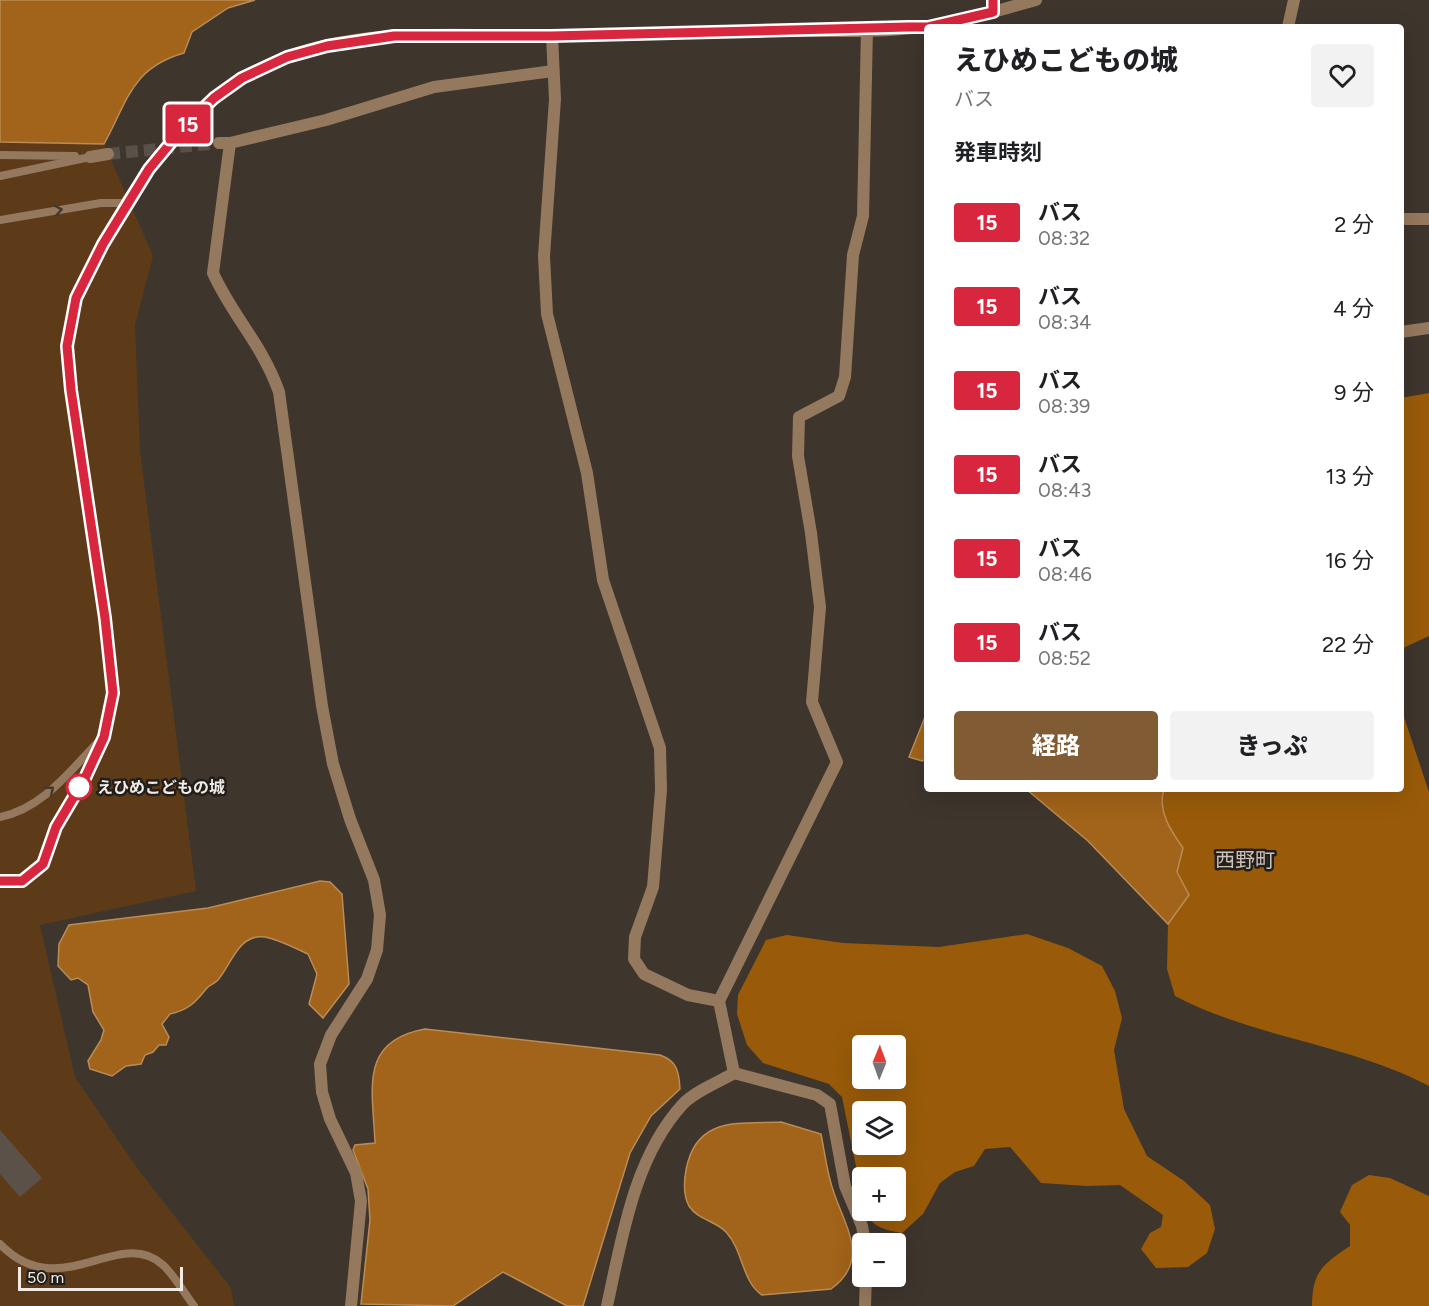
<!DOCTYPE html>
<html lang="ja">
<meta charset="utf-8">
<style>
body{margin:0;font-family:Figtree,"Noto Sans JP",sans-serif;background:#f2f2f2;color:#202124;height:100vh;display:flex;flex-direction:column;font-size:22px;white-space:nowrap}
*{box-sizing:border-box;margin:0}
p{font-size:20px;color:#757577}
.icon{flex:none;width:33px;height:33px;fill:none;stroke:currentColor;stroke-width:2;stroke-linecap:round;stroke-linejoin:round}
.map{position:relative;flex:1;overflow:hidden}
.drawer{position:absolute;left:924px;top:24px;width:480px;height:768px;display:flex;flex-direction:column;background:#fff;border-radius:6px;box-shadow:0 6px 24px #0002}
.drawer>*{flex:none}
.badge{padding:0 12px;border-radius:4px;font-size:21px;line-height:39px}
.needle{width:39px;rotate:1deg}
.fabs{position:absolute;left:852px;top:1035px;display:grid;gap:12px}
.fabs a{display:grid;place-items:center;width:54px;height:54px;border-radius:6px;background:#fff;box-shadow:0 6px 24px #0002;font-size:30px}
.scale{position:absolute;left:18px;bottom:15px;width:165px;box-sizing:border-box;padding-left:6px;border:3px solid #f1ebe6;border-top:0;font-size:16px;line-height:21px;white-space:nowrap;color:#f1ebe6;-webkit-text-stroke:4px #221e1a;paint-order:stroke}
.map>.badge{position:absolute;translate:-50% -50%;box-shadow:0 0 0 3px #fff}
h2{padding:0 30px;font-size:22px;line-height:54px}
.round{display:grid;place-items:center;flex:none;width:63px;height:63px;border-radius:6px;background:#f2f2f2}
.head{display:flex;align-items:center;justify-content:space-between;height:102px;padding:0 30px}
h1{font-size:28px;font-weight:800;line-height:45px}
.action{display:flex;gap:12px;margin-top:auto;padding:12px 30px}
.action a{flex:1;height:69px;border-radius:6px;background:#815b34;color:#fff;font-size:24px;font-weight:800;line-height:69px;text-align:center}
.action a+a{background:#f2f2f2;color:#202124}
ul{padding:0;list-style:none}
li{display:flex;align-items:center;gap:18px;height:84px;padding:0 30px}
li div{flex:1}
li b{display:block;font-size:22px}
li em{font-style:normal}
li .badge{min-width:66px;font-weight:700;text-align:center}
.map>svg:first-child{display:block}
.green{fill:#5d3b18}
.forest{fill:#995b0a;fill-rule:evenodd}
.water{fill:#a2631a;stroke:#ba8c57;stroke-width:1.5}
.building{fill:#5b5149}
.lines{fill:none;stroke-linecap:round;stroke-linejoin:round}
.minor-tunnel{stroke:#595049;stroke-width:12;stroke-dasharray:12 6;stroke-linecap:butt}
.service{stroke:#95795e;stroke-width:8}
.minor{stroke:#95795e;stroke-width:12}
.tertiary{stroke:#95795e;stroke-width:12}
.oneway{stroke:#44392e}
.line-casing{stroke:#fff;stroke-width:14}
.line{stroke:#d7263d;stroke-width:9}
.stop-dot{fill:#fff;stroke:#d7263d;stroke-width:3}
.labels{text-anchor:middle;stroke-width:5;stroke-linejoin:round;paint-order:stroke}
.stop-label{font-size:16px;font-weight:bold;fill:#f1ebe6;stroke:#221e1a;text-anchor:start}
.quarter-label{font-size:20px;fill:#cdc2b8;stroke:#221e1a}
</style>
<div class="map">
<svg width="1429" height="1306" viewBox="0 0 1429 1306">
<rect width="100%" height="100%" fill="#3e352d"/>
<polygon class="green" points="0,142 104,144 153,256 135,325 140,451 196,891 40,925 75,1077 137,1168 231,1288 234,1306 0,1306"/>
<g class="forest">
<polygon points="1429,393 1429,636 1401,649 1401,398"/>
<path d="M 1401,708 L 1429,792 L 1429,1086 C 1349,1044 1255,1038 1175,996 L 1167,969 L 1168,924 L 1188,895 L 1177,872 L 1183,848 C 1171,830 1157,811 1164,789 L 1401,789 Z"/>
<path d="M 1027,934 L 1068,948 L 1102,966 L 1115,991 L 1122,1018 L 1114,1050 L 1124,1109 L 1147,1156 L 1184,1181 L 1210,1205 L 1215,1229 L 1207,1253 L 1188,1267 L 1156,1268 L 1141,1249 L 1150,1233 L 1161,1227 L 1163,1215 L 1120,1185 L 1087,1186 L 1041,1183 L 1010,1147 L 985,1149 L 974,1166 L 955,1172 L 940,1183 L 923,1214 L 902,1233 C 887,1230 871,1228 866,1211 L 896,1210 L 896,1178 L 862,1178 L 862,1196 L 842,1097 L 829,1084 L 763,1063 L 747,1045 L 737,1014 L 738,995 L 766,940 L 787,935 L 843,943 L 939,947 ZM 862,1046 L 896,1046 L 896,1078 L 862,1078 ZM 862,1112 L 896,1112 L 896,1144 L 862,1144 Z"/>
<path d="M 1369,1175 L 1390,1178 L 1429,1196 L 1429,1306 L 1312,1306 C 1312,1272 1323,1264 1350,1246 L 1350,1225 L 1340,1212 L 1352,1185 Z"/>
</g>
<g class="water">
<path d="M 0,0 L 255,0 L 228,8 L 192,32 L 184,53 C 131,68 128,101 104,144 L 0,142 Z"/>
<polygon points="927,712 927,759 922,761 909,757"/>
<path d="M 1026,789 L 1164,789 C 1157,811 1171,831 1183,848 L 1177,872 L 1189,895 L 1168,924 L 1088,841 Z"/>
<path d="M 320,881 L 330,882 L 342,894 L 349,984 L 323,1018 L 309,1004 L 317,974 L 308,954 C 295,948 280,940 265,937 C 238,933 231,966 217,981 C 214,984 209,985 206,989 C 195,1003 188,1010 170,1014 L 162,1024 L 169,1037 L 166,1045 L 159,1045 L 153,1052 L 145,1055 L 141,1064 L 126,1066 L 112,1076 L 90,1069 L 88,1061 L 101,1040 L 104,1030 L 93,1012 L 88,985 L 78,978 L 71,980 L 58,966 L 59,944 L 69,925 L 208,908 Z"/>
<path d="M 425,1029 L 660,1055 C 677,1061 679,1071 680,1089 L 651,1116 L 630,1153 L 583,1306 L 567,1306 L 503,1272 L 453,1306 L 361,1304 L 370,1220 L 368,1189 L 353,1150 L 355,1145 L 375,1143 C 373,1091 358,1041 425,1029 Z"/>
<path d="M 781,1122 L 821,1134 C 825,1154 827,1174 834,1193 C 846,1228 870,1261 831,1289 L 762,1295 C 742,1282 743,1250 726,1232 C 716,1221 698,1220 689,1206 C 683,1195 684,1181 686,1170 C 696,1116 738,1124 781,1122 Z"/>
</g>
<polygon class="building" points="0,1130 42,1178 20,1197 0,1174"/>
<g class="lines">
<polyline class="minor-tunnel" points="108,154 219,143"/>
<g class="service">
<polyline points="0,155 75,156"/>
<polyline points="0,176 90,157"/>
<polyline points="0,220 101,203 126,203 76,298 67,346 71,390 105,618 113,693 103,737 85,778 56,827 43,864 22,881 0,881"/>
<path d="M 0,817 C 42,809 70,771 99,741"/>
<path d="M 0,1244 C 60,1306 119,1225 163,1265 C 175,1276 184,1293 194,1306"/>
</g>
<g class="minor">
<polyline points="993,12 1036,0"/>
<polyline points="1288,27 1294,0"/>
<polyline points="552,36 555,99 544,256 547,314 587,473 603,580 660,748 661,790 653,887 635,937 634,959 644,974 688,995 719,1001"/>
<polyline points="219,143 230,143 326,120 434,87 553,71"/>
<path d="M 230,143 L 213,273 C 233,317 262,344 279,392 L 322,706 L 333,764 L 350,819 L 374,880 L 380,915 L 377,950 L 367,979 L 331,1035 L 320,1064 L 322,1092 L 330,1119 L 356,1173 L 361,1201 L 351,1306"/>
<polyline points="90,157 108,154"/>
<polyline points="1401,219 1429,219"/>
<polyline points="1401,332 1429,328"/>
<polyline points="734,1073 817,1095 830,1104 845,1186 862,1226 865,1244"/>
<path d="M 607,1306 C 622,1238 634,1157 683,1104 C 695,1091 719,1082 734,1073 L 719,1001 L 837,762 L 812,702 L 820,607 L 811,533 L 798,456 L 799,417 L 839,396 L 845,377 L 853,255 L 863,216 L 867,29"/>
<polyline points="865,1306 866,1276"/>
</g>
<path class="tertiary" d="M 126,203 C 164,146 208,91 272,63 C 353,27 450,35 536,36 C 611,36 686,33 761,31 C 816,30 874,34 929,26 C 951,23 972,17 993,12 L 993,0"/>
</g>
<defs><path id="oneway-chevron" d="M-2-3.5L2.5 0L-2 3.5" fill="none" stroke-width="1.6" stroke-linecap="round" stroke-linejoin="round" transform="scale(1.5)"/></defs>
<g class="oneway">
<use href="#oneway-chevron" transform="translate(58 210) rotate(-10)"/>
<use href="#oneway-chevron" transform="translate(50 790) rotate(-39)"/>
</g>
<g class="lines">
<defs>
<polyline id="line" points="0,881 22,881 43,864 56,827 85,778 104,737 113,693 105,618 71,390 67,346 76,298 103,244 149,169 183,128 214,98 242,78 287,57 327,46 394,36 552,36 908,27 928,27 993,12 993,0"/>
</defs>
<use href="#line" class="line-casing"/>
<use href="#line" class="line"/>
</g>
<circle class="stop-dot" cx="79" cy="787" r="12"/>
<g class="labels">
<g class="stop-label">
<text x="97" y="793">えひめこどもの城</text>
</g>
<g class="quarter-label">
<text x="1245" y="867">西野町</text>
</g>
</g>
</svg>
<div class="fabs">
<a><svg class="needle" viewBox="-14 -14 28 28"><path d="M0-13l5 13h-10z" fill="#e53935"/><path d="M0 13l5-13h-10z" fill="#757577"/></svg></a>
<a><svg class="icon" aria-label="layers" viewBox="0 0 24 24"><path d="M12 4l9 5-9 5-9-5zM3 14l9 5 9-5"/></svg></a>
<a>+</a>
<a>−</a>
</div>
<div class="scale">50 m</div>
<b class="badge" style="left:188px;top:124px;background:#d7263d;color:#fff">15</b>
<section class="drawer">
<div class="head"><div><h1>えひめこどもの城</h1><p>バス</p></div><a class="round"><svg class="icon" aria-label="heart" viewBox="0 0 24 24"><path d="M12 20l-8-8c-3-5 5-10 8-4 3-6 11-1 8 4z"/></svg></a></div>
<h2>発車時刻</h2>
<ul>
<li><span class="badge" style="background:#d7263d;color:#fff">15</span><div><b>バス</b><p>08:32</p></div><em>2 分</em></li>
<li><span class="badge" style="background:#d7263d;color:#fff">15</span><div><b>バス</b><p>08:34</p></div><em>4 分</em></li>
<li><span class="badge" style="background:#d7263d;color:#fff">15</span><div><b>バス</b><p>08:39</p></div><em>9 分</em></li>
<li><span class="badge" style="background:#d7263d;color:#fff">15</span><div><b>バス</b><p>08:43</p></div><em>13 分</em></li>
<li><span class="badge" style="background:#d7263d;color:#fff">15</span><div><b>バス</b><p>08:46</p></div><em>16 分</em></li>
<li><span class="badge" style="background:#d7263d;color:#fff">15</span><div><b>バス</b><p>08:52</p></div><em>22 分</em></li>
</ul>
<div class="action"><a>経路</a><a>きっぷ</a></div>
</section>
</div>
